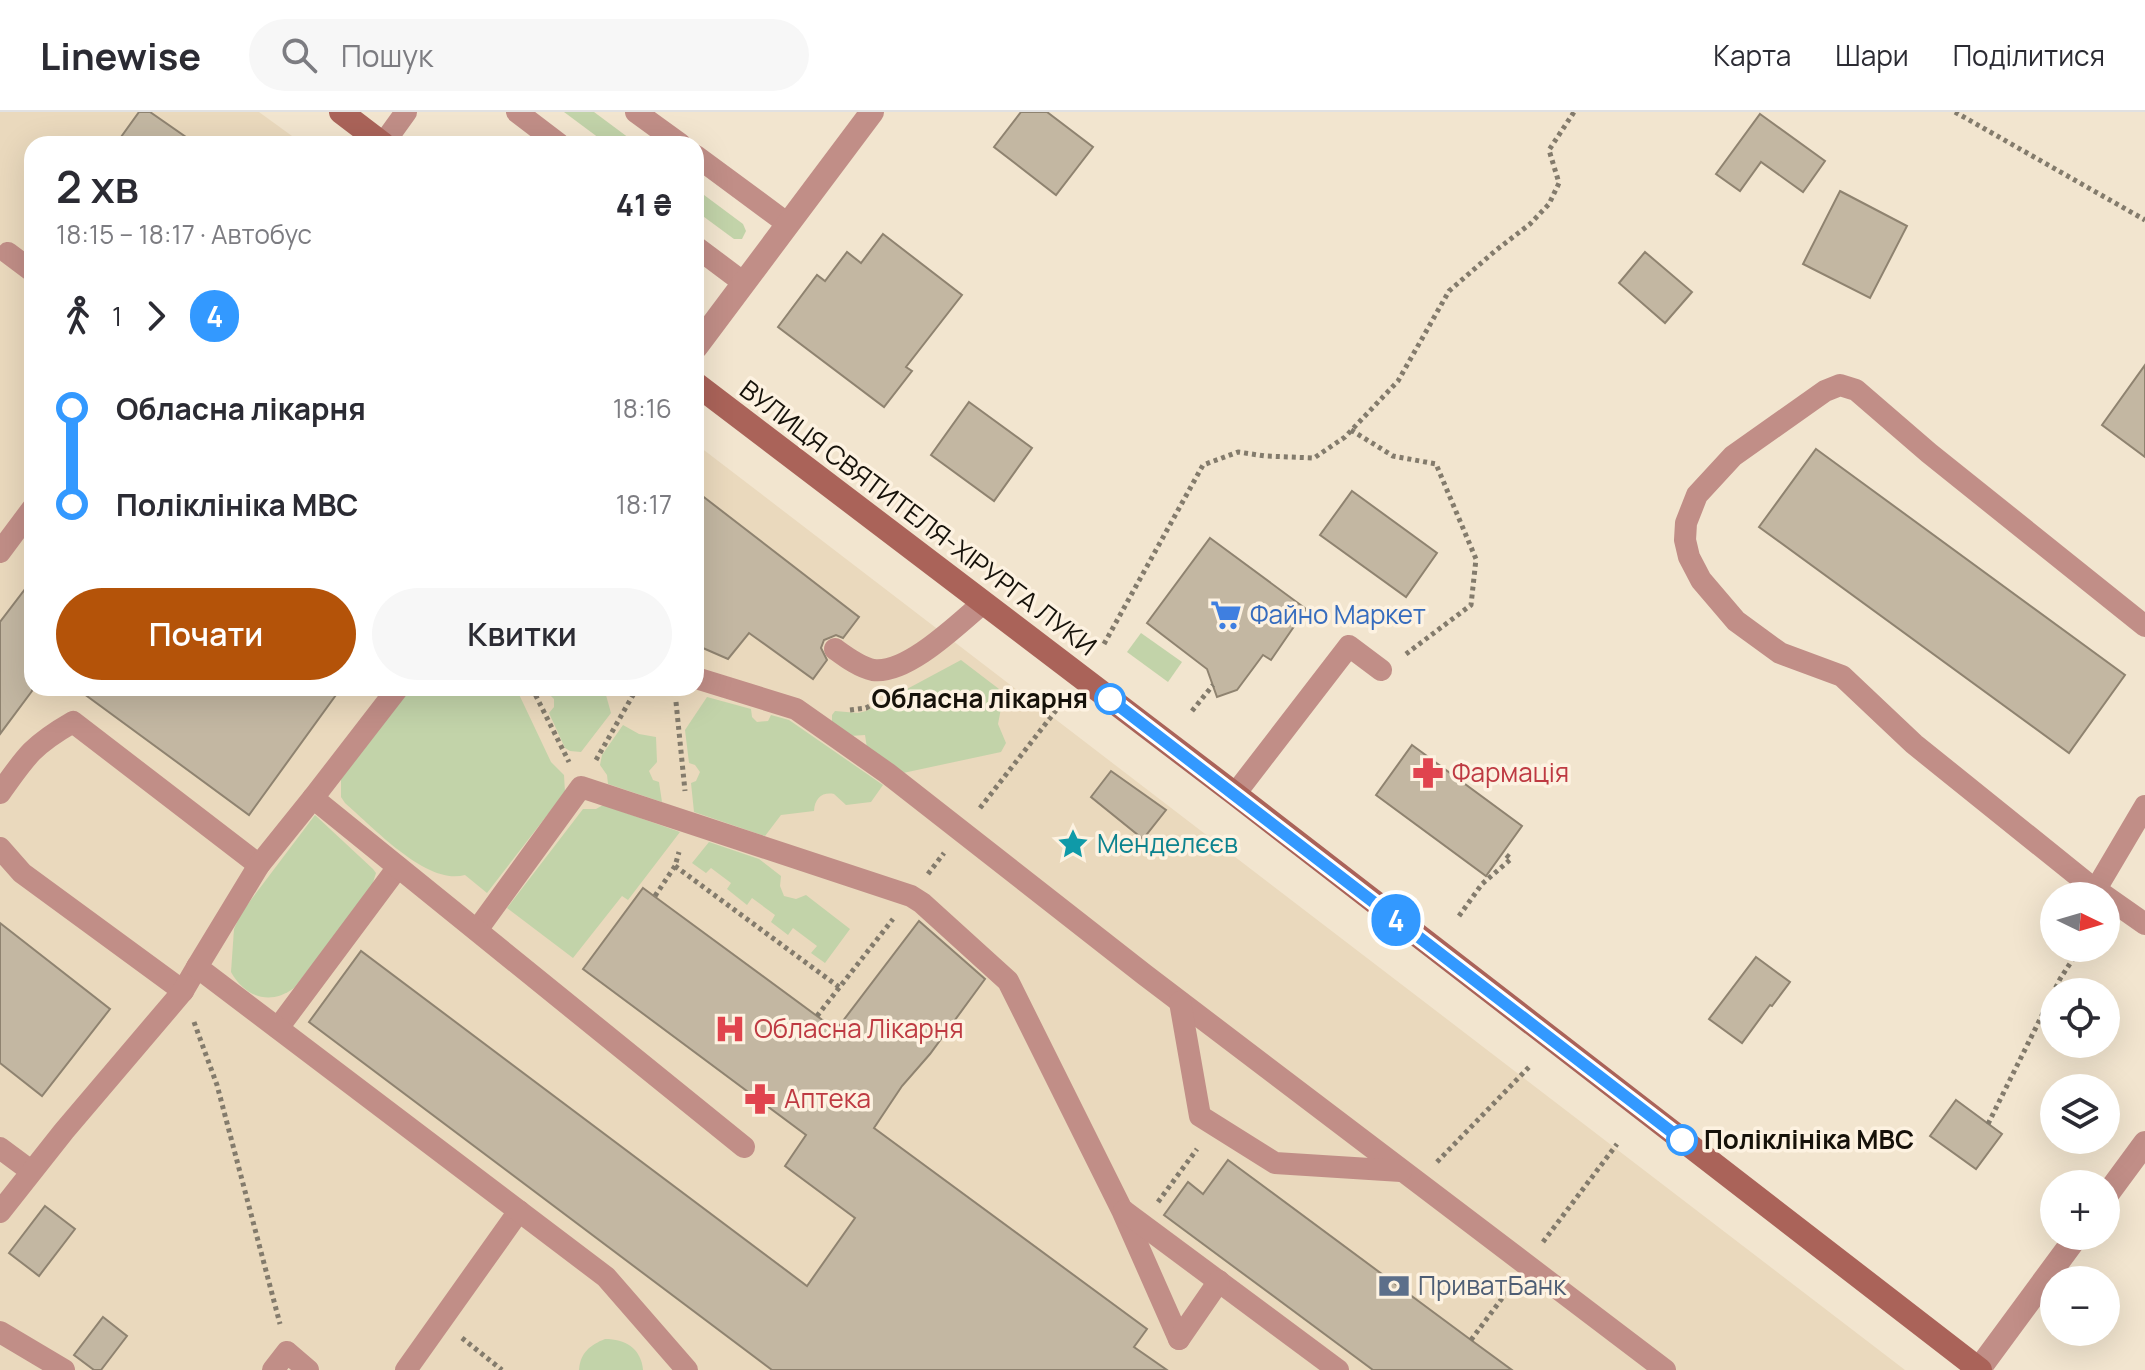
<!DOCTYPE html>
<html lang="uk">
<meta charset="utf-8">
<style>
body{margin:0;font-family:Manrope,sans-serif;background:#f7f7f7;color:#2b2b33;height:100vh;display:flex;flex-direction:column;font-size:30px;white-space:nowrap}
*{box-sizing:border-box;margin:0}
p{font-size:26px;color:#7c7c81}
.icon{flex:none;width:44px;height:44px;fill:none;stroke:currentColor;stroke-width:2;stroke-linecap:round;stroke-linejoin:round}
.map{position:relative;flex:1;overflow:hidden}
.sheet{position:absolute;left:24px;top:24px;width:680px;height:560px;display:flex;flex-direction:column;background:#fff;border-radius:24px;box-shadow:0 8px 32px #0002}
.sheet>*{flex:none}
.badge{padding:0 16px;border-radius:26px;font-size:28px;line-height:52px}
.needle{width:52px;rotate:95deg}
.controls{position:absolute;left:2040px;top:770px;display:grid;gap:16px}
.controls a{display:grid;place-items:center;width:80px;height:80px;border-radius:50%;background:#fff;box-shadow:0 8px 32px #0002;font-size:40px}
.map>.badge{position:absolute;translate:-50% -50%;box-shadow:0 0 0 4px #fff}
.legs{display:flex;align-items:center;gap:12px;height:88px;padding:0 32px;font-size:26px}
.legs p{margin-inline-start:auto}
.head{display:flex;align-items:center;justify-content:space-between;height:136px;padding:0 32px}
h1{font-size:44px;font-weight:600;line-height:60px}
.primary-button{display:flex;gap:16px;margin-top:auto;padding:16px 32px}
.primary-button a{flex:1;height:92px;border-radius:48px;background:#b45309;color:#fff;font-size:32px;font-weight:600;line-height:92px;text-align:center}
.primary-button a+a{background:#f7f7f7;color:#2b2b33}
ul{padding:0 32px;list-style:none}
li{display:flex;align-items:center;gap:28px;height:96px;font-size:30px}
li i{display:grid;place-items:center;width:12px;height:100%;margin:0 10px;background:currentColor}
li i::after{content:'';width:20px;height:20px;margin:-10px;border:6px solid;border-radius:50%;background:#fff}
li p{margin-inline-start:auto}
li:first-child i{background:linear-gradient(#0000 50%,currentColor 0)}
li:last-child i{background:linear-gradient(currentColor 50%,#0000 0)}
header{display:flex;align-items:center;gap:48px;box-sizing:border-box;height:112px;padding:0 40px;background:#fff;border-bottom:2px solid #e1e1e2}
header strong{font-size:38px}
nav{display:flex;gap:44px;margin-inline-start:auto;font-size:28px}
.search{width:560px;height:72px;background:#f7f7f7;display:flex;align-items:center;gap:20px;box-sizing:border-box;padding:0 28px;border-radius:44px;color:#7c7c81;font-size:30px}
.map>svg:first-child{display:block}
.built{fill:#ead9bd}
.green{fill:#c2d3a9}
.building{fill:#c3b7a2;stroke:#8f8370;stroke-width:2}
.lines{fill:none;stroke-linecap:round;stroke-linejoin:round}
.path{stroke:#837b6c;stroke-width:5;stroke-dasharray:4 4;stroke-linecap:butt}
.lane{stroke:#c18e87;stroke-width:22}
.street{stroke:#c18e87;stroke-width:24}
.secondary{stroke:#aa6359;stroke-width:24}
.line-1-casing{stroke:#fff;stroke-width:18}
.line-1{stroke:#39f;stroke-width:12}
.stop-1-dot{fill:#fff;stroke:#39f;stroke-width:4}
.labels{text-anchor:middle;stroke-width:7;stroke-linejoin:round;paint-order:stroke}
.street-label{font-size:26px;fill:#16120a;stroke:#fdf2e1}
.shop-label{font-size:26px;fill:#366cbe;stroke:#fdf2e1;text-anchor:start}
.stop-label{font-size:26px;font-weight:bold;fill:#16120a;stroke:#fdf2e1;text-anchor:end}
.health-label{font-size:26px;fill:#be3a42;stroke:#fdf2e1;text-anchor:start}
.culture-label{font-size:26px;fill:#0d838f;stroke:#fdf2e1;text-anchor:start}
.service-label{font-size:26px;fill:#4e5e75;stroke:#fdf2e1;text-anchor:start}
</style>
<header>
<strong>Linewise</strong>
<div class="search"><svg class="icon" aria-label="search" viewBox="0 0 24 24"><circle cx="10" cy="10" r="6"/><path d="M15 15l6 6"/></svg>Пошук</div>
<nav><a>Карта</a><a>Шари</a><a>Поділитися</a></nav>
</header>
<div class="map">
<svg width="2145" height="1258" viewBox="0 0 2145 1258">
<rect width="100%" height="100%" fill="#f2e5cf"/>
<polygon class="built" points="0,0 259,0 303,32 32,32 32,576 696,576 696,332 1905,1258 0,1258"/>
<g class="green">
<polygon points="564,0 594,0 637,32 607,32"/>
<polygon points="696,77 743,112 746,119 742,127 734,127 696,99"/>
<polygon points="1141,521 1182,550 1168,570 1127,540"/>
<polygon points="961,548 999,577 996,581 1003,586 998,612 1006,631 1001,640 903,661 867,636 865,623 850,624 832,612 832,603 835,599 858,601 866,599"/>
<path d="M 409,576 L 516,576 L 551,650 L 564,663 L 565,680 L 487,781 L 465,763 C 427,774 373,715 345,691 L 341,685 L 341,667 Z"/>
<polygon points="536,576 604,576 611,601 581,640 570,639 565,636 549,601 554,595 554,587 548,581 539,582"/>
<path d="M 707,585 L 751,597 L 752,605 L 757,610 L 768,609 L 771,603 L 789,608 L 883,673 L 871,690 L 846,693 L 834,682 C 822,680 815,686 814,699 L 781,703 L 765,724 L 694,700 L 691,671 L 696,669 L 700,660 L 695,653 L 689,651 L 685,618 Z"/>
<polygon points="623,613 639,622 656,625 657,650 649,659 653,668 659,670 662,690 608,672 607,663 600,653 602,643"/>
<polygon points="603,693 680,720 628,788 622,784 573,846 507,796 583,697 596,697"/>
<path d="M 315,703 L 373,757 L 376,761 L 370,780 L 294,876 C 270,894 245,885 231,860 L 234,817 L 241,801 Z"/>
<polygon points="709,730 759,747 781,764 780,774 784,784 796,787 806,783 850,817 825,851 811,841 817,834 793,816 788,823 771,810 775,803 752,786 747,793 727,777 731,771 711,756 706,761 692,751"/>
<path d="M 605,1227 C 625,1227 641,1236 643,1258 L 579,1258 C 580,1241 590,1233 605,1227 Z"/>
</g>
<g class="building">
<polygon points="139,0 150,0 196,32 116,32"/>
<polygon points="1021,0 1047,0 1093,35 1056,83 994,35"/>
<polygon points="1760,2 1825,49 1803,80 1761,50 1740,79 1716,62"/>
<polygon points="1840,79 1907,114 1870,186 1803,152"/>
<polygon points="883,122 962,183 906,255 912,259 884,295 778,215 817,163 825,169 847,140 861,151"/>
<polygon points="1645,140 1692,180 1665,211 1619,171"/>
<polygon points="2145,253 2145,345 2102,313"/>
<polygon points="969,290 1032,336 994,389 931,343"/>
<polygon points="1816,337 2125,563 2069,641 1759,415"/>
<polygon points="696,379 859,505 843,526 836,523 824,528 821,536 827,548 813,567 749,521 728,547 696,533"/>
<polygon points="1352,379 1437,441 1406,485 1320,423"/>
<polygon points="1210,426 1306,497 1271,548 1263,543 1237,578 1217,585 1207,557 1147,511"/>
<polygon points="32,468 32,579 0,622 0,510"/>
<polygon points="76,576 341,576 249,703"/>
<polygon points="1412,633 1522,714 1486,764 1376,683"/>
<polygon points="1111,659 1166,698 1143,727 1091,685"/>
<polygon points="643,776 836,918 919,809 985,867 930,942 902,974 874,1016 1147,1217 1134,1235 1167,1258 772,1258 309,910 361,839 807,1174 855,1106 785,1054 806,1023 583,857"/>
<polygon points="0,811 110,897 42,984 0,951"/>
<polygon points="1756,845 1790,870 1772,894 1770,893 1742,931 1709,907"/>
<polygon points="1956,988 2002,1022 1976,1057 1930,1024"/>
<polygon points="1228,1048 1471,1228 1512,1258 1373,1258 1164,1103 1188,1070 1203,1082"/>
<polygon points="45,1094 75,1117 39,1164 9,1141"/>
<polygon points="103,1205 127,1224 101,1258 94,1258 74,1243"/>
</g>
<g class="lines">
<g class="path">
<polyline points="1955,0 2145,108"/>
<polyline points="1351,318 1393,344 1436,352 1476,447 1471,493 1406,542"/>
<polyline points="1104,532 1203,353 1238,340 1265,344 1314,346 1345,325 1398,269 1449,179 1495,139 1530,112 1549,92 1559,71 1549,38 1574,0"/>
<polyline points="532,576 569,650"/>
<polyline points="676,590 685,679"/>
<polyline points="850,598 866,596 878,589"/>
<polyline points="1192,599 1213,573"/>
<polyline points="596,648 637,576"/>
<polyline points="980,696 1061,592"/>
<polyline points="675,754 839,875"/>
<polyline points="928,762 944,741"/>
<polyline points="655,784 675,754 679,740"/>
<polyline points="1459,804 1482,772 1511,747 1504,741"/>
<polyline points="817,904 893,807"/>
<polyline points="194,910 217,973 280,1212"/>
<polyline points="1988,1012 2060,867 2080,836"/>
<polyline points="1437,1050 1531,953"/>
<polyline points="1158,1090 1197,1037"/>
<polyline points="1543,1130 1617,1032"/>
<polyline points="462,1226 502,1258"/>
<polyline points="1471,1228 1509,1177"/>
</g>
<g class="lane">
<polyline points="517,0 559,32"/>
<polyline points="636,0 680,32"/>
<polyline points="383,32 406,0"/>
<polyline points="696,44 788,112"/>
<polyline points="696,135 744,171"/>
<polyline points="8,141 32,159"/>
<polyline points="0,440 32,397"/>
<polyline points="2145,514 1929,341 1856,278 1840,273 1825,279 1733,344 1697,383 1686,411 1685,428 1689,445 1701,468 1736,509 1780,541 1842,564 1914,632 2088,772 2145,812"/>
<path d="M 835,537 C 846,545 859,555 873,558 C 907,563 959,511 983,491"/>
<polyline points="696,566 796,597 887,661 1145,863 1665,1258"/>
<path d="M 0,681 C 26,644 33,633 73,610 L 259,753"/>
<polyline points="1235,682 1349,534 1381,558"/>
<polyline points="313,686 398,576"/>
<polyline points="0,736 22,761 183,879"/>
<polyline points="2096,777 2145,694"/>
<polyline points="477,818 581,675 911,784 922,791 1008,869 1122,1098 1179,1227"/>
<polyline points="1180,890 1200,1004 1275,1051 1401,1059"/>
<polyline points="278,916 398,755"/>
<polyline points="0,1036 31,1059"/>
<polyline points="1124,1099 1338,1258"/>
<polyline points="0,1100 64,1019 183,879 197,855"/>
<polyline points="0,1220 64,1258"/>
<polyline points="1179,1227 1219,1169"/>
<polyline points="273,1258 287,1240 308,1258"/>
<polyline points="406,1258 519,1099"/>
<polyline points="687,1258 606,1165 197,855 259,753 313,686 744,1035"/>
</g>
<g class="street">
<polyline points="696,235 872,0"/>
<polyline points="2106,1084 2145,1031"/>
<polyline points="1979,1257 2077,1124"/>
</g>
<g class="secondary">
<polyline points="341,0 383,32"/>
<polyline points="696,272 1235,682 1980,1258"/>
</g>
</g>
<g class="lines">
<defs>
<polyline id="line-1" points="1110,587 1682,1028"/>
</defs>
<use href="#line-1" class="line-1-casing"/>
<use href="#line-1" class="line-1"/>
</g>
<defs>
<symbol id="supermarket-bare" viewBox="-9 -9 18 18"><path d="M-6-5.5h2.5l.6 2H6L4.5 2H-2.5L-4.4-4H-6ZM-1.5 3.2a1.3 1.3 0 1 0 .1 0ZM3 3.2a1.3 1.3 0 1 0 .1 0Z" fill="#3f7fe0" stroke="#fdf2e1" stroke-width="2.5" paint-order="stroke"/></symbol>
<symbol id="pharmacy-bare" viewBox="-9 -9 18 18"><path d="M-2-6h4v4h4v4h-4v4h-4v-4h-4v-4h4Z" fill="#e0444e" stroke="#fdf2e1" stroke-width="2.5" paint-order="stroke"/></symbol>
<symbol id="sight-bare" viewBox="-9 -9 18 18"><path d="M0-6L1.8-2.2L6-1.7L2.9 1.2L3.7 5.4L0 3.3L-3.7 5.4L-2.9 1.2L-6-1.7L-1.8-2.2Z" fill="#0f9aa8" stroke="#fdf2e1" stroke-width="2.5" paint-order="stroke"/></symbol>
<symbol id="hospital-bare" viewBox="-9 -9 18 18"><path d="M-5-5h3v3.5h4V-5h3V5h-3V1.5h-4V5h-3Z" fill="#e0444e" stroke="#fdf2e1" stroke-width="2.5" paint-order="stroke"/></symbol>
<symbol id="bank-bare" viewBox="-9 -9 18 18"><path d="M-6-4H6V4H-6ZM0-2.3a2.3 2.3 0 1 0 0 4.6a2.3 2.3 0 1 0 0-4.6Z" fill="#5c6f8a" stroke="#fdf2e1" stroke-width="2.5" paint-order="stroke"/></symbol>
</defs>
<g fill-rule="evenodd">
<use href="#supermarket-bare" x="1204" y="481" width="44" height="44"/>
<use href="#pharmacy-bare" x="1406" y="639" width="44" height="44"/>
<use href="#sight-bare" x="1051" y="710" width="44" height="44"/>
<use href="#hospital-bare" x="708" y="895" width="44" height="44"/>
<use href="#pharmacy-bare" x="738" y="965" width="44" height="44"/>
<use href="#bank-bare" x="1372" y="1152" width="44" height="44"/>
</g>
<g class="stop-1-dot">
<circle cx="1110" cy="587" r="14"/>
<circle cx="1682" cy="1028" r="14"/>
</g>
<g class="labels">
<g class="street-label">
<text transform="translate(918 406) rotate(37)" y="9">ВУЛИЦЯ СВЯТИТЕЛЯ-ХІРУРГА ЛУКИ</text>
</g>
<g class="shop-label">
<text x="1250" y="512">Файно Маркет</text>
</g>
<g class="stop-label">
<text x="1088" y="596">Обласна лікарня</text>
<text x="1704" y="1037" text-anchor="start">Поліклініка МВС</text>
</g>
<g class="health-label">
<text x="1452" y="670">Фармація</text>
<text x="754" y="926">Обласна Лікарня</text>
<text x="784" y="996">Аптека</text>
</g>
<g class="culture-label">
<text x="1097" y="741">Менделєєв</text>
</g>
<g class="service-label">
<text x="1418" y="1183">ПриватБанк</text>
</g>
</g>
</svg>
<div class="controls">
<a><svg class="needle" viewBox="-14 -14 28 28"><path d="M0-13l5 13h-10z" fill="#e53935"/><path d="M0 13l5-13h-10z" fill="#7c7c81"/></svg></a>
<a><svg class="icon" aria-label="locate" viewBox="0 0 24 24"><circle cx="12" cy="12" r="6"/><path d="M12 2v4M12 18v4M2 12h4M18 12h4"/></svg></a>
<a><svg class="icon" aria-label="layers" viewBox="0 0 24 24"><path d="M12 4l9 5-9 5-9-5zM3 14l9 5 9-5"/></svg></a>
<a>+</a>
<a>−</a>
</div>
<b class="badge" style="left:1396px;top:808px;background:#39f;color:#fff">4</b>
<section class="sheet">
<div class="head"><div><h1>2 хв</h1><p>18:15 – 18:17 · Автобус</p></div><b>41 ₴</b></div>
<div class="legs"><svg class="icon" aria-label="walk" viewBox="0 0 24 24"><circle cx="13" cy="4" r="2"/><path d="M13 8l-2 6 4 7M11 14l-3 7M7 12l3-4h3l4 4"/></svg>1<svg class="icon" aria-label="forward" viewBox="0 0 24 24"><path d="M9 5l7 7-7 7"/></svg><b class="badge" style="background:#39f;color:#fff">4</b></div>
<ul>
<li><i style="color:#39f"></i><b>Обласна лікарня</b><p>18:16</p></li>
<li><i style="color:#39f"></i><b>Поліклініка МВС</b><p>18:17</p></li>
</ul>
<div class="primary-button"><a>Почати</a><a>Квитки</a></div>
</section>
</div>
